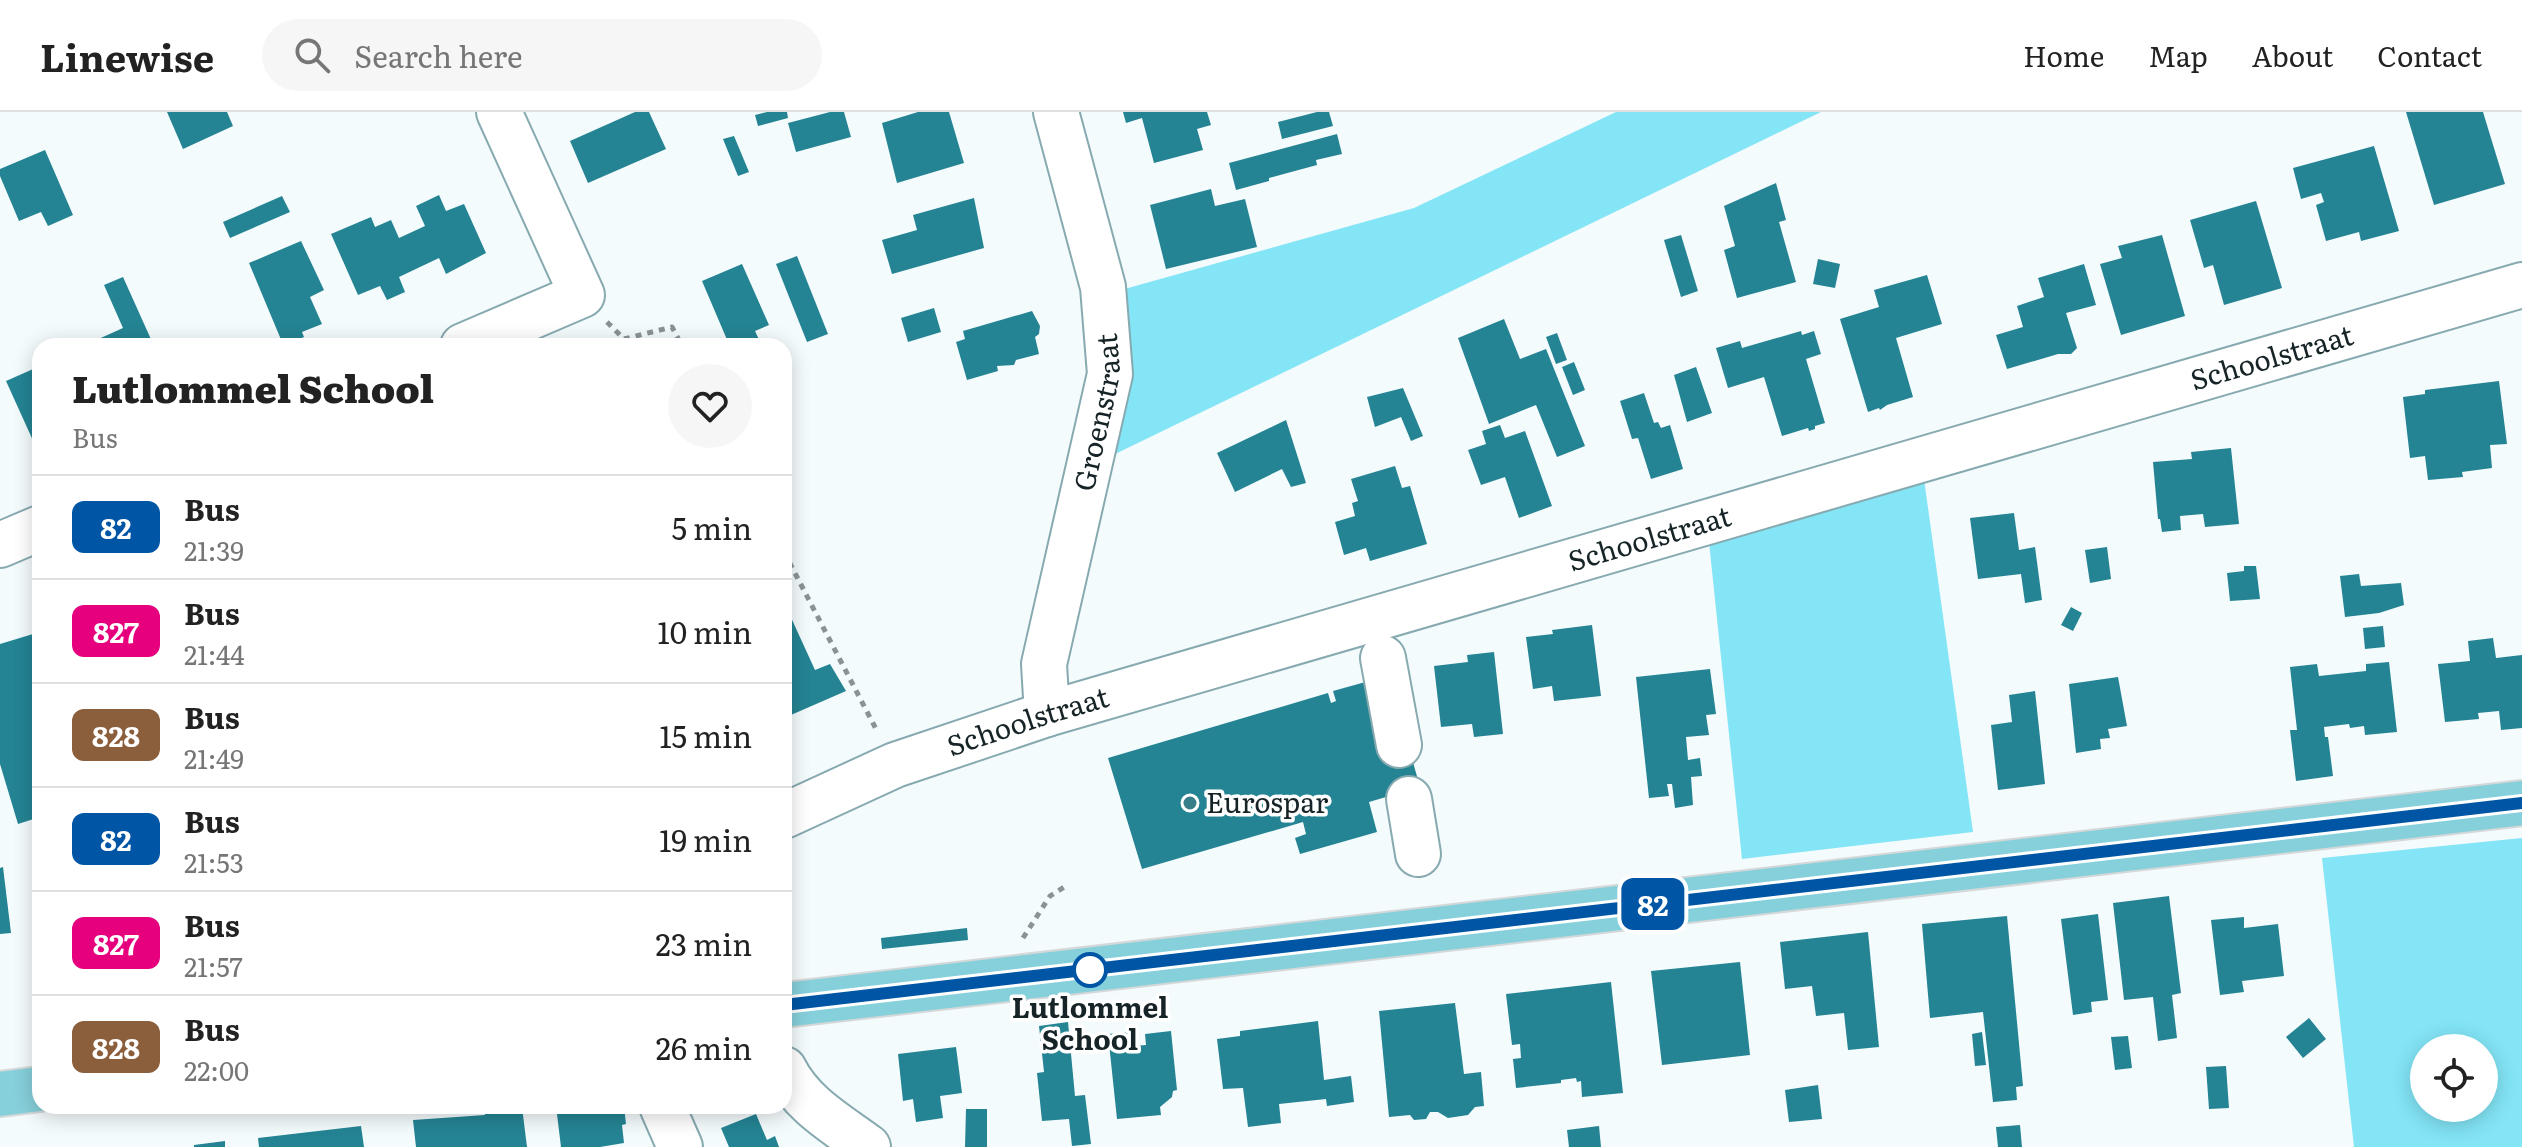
<!DOCTYPE html>
<style>
body{margin:0;font-family:Literata,serif;background:#f6f6f6;color:#222;height:100vh;display:flex;flex-direction:column;font-size:30px;white-space:nowrap}
*{box-sizing:border-box;margin:0}
p{font-size:26px;color:#767676}
.icon{flex:none;width:44px;height:44px;fill:none;stroke:currentColor;stroke-width:2;stroke-linecap:round;stroke-linejoin:round}
.map{position:relative;flex:1;overflow:hidden}
.sheet{position:absolute;left:32px;top:226px;width:760px;height:776px;display:flex;flex-direction:column;background:#fff;border-radius:24px;box-shadow:0 4px 20px #0003}
.sheet>*{flex:none}
.badge{padding:0 16px;border-radius:12px;font-size:28px;line-height:52px}
.tools{position:absolute;left:2410px;top:922px;display:grid;gap:16px}
.tools a{display:grid;place-items:center;width:88px;height:88px;border-radius:50%;background:#fff;box-shadow:0 4px 20px #0003;font-size:40px}
.map>.badge{position:absolute;translate:-50% -50%;box-shadow:0 0 0 4px #fff}
.round{display:grid;place-items:center;flex:none;width:84px;height:84px;border-radius:42px;background:#f6f6f6}
.head{display:flex;align-items:center;justify-content:space-between;height:136px;padding:0 40px}
h1{font-size:38px;font-weight:800;line-height:60px}
ul{padding:0;list-style:none}
li{display:flex;align-items:center;gap:24px;height:104px;padding:0 40px;border-top:2px solid #e0e0e0}
li div{flex:1}
li b{display:block;font-size:30px}
li em{font-style:normal}
li .badge{min-width:88px;font-weight:700;text-align:center}
header{display:flex;align-items:center;gap:48px;box-sizing:border-box;height:112px;padding:0 40px;background:#fff;border-bottom:2px solid #e0e0e0}
header strong{font-size:38px}
nav{display:flex;gap:44px;margin-inline-start:auto;font-size:28px}
.search{width:560px;height:72px;background:#f6f6f6;display:flex;align-items:center;gap:20px;box-sizing:border-box;padding:0 28px;border-radius:44px;color:#767676;font-size:30px}
.map>svg:first-child{display:block}
.green{fill:#83e5f6;fill-rule:evenodd}
.building{fill:#248493}
.lines{fill:none;stroke-linecap:round;stroke-linejoin:round}
.minor-casing{stroke:#87aab0;stroke-width:48}
.major-casing{stroke:#d5d8d8;stroke-width:48}
.path{stroke:#899395;stroke-width:5;stroke-dasharray:6 6;stroke-linecap:butt}
.minor{stroke:#fff;stroke-width:44}
.major{stroke:#86d0db;stroke-width:44}
.line-casing{stroke:#fff;stroke-width:18}
.line{stroke:#0056a4;stroke-width:12}
.poi-dot{fill:#387e8a;stroke:#fff;stroke-width:3}
.stop-dot{fill:#fff;stroke:#0056a4;stroke-width:4}
.labels{text-anchor:middle;stroke-width:7;stroke-linejoin:round;paint-order:stroke}
.street-label{font-size:28px;fill:#172427;stroke:#fff}
.poi-label{font-size:28px;fill:#172427;stroke:#fff;text-anchor:start}
.stop-label{font-size:28px;font-weight:bold;fill:#172427;stroke:#fff}
</style>
<header>
<strong>Linewise</strong>
<div class="search"><svg class="icon" aria-label="search" viewBox="0 0 24 24"><circle cx="10" cy="10" r="6"/><path d="M15 15l6 6"/></svg>Search here</div>
<nav><a>Home</a><a>Map</a><a>About</a><a>Contact</a></nav>
</header>
<div class="map">
<svg width="2522" height="1035" viewBox="0 0 2522 1035">
<rect width="100%" height="100%" fill="#f4fbfd"/>
<g class="green">
<polygon points="1616,0 1821,0 1111,344 1128,285 1121,178 1414,96"/>
<polygon points="1924,367 1973,720 1742,747 1709,430"/>
<path d="M 2522,726 L 2522,1035 L 2354,1035 L 2322,746 ZM 2484,936 L 2484,996 L 2424,996 L 2424,936 Z"/>
</g>
<g class="building">
<polygon points="167,0 227,0 233,14 183,37"/>
<polygon points="635,0 649,0 666,37 588,71 570,29"/>
<polygon points="767,0 787,0 788,6 758,14 755,3"/>
<polygon points="830,0 844,0 851,25 796,40 788,11"/>
<polygon points="918,0 949,0 964,51 897,71 882,11"/>
<polygon points="1123,0 1207,0 1211,13 1197,17 1203,38 1154,51 1142,6 1126,11"/>
<polygon points="1317,0 1329,0 1333,14 1282,27 1278,10"/>
<polygon points="2406,0 2483,0 2505,72 2434,93"/>
<polygon points="1337,22 1342,42 1316,48 1317,53 1269,66 1269,69 1236,78 1229,51"/>
<polygon points="734,24 749,60 738,64 723,27"/>
<polygon points="2374,34 2399,119 2361,129 2359,120 2326,129 2316,93 2324,90 2321,81 2301,87 2293,56"/>
<polygon points="45,38 73,103 48,114 41,100 19,109 0,64 0,57"/>
<polygon points="1776,71 1786,108 1779,110 1796,170 1737,186 1724,138 1735,134 1724,94"/>
<polygon points="1211,77 1215,94 1245,87 1257,135 1166,157 1150,93"/>
<polygon points="439,83 446,99 464,92 486,141 446,162 439,146 399,165 405,180 387,188 380,174 358,183 331,122 371,105 375,115 391,108 399,126 425,114 416,94"/>
<polygon points="282,84 290,100 230,126 223,110"/>
<polygon points="974,86 984,136 892,162 882,128 917,118 913,103"/>
<polygon points="2256,89 2282,176 2224,193 2213,153 2204,156 2190,108"/>
<polygon points="1681,123 1698,179 1681,185 1664,128"/>
<polygon points="2162,123 2185,204 2121,223 2100,152 2122,146 2118,134"/>
<polygon points="301,129 324,178 310,185 322,212 302,220 304,225 288,232 286,228 282,230 249,151"/>
<polygon points="797,144 828,222 807,230 776,152"/>
<polygon points="1818,147 1840,152 1835,176 1813,172"/>
<polygon points="742,152 769,213 755,219 762,234 733,234 731,229 728,230 702,169"/>
<polygon points="2084,152 2096,193 2066,201 2077,236 2071,242 2058,242 2007,257 1996,223 2023,215 2017,194 2044,185 2038,166"/>
<polygon points="1927,163 1942,212 1896,226 1913,285 1887,293 1880,298 1879,296 1868,300 1840,207 1879,195 1874,178"/>
<polygon points="123,165 154,234 83,234 123,216 104,173"/>
<polygon points="934,196 941,220 908,230 901,206"/>
<polygon points="1032,199 1040,214 1039,222 1035,225 1039,242 1016,248 1014,253 997,254 998,259 967,268 956,230 965,227 963,219"/>
<polygon points="1504,207 1520,247 1546,237 1585,334 1557,345 1536,293 1489,312 1458,226"/>
<polygon points="1801,219 1802,223 1814,219 1821,242 1806,247 1825,311 1815,314 1815,317 1809,319 1808,316 1782,324 1764,265 1728,276 1716,236 1740,229 1742,236"/>
<polygon points="1557,221 1567,248 1556,252 1546,225"/>
<polygon points="1574,250 1585,278 1573,283 1562,255"/>
<polygon points="40,254 40,344 6,269"/>
<polygon points="1696,255 1712,301 1687,310 1674,263"/>
<polygon points="2499,269 2507,332 2490,333 2492,356 2462,360 2463,365 2428,368 2425,344 2410,346 2403,285 2425,282 2425,278"/>
<polygon points="1403,276 1423,324 1411,329 1401,305 1375,315 1367,285"/>
<polygon points="1644,281 1654,311 1658,310 1661,316 1670,313 1683,357 1651,367 1638,326 1632,327 1620,289"/>
<polygon points="1286,308 1306,371 1291,375 1282,357 1235,380 1217,341"/>
<polygon points="1500,313 1505,326 1525,319 1552,394 1519,406 1505,365 1481,373 1468,338 1486,332 1482,319"/>
<polygon points="2231,336 2239,412 2205,415 2203,402 2180,404 2181,418 2162,420 2160,407 2158,407 2153,350 2192,347 2191,340"/>
<polygon points="1395,354 1402,376 1410,374 1427,432 1370,449 1366,436 1344,443 1335,410 1355,404 1352,391 1358,389 1351,367"/>
<polygon points="2014,401 2019,438 2035,435 2042,488 2025,491 2021,462 1978,467 1970,406"/>
<polygon points="2107,435 2111,467 2090,471 2085,438"/>
<polygon points="2244,454 2256,454 2260,487 2230,489 2227,461 2244,459"/>
<polygon points="2359,462 2361,474 2401,471 2404,493 2379,501 2345,505 2340,464"/>
<polygon points="2071,495 2082,501 2073,519 2061,513"/>
<polygon points="788,499 815,558 830,552 846,579 784,606 784,501"/>
<polygon points="1592,513 1601,584 1554,589 1552,574 1533,577 1526,525 1553,522 1552,518"/>
<polygon points="2383,514 2385,535 2365,537 2363,516"/>
<polygon points="33,522 35,527 40,526 40,705 18,712 0,652 0,532"/>
<polygon points="2493,526 2496,546 2522,543 2522,616 2501,618 2499,599 2478,601 2479,607 2445,610 2438,552 2470,549 2468,529"/>
<polygon points="1494,540 1503,622 1474,625 1472,612 1441,615 1434,554 1468,550 1467,543"/>
<polygon points="2389,550 2397,620 2365,623 2364,614 2350,616 2349,612 2324,615 2325,625 2328,625 2333,664 2296,669 2290,618 2297,618 2290,555 2317,552 2319,564 2366,559 2366,552"/>
<polygon points="1710,557 1716,602 1706,603 1709,623 1686,625 1688,648 1700,646 1702,664 1691,665 1693,693 1675,696 1672,672 1667,672 1669,684 1649,686 1636,565"/>
<polygon points="2118,565 2127,614 2108,617 2110,626 2100,627 2101,637 2076,641 2069,572"/>
<polygon points="1369,569 1409,636 1420,675 1369,690 1377,720 1300,742 1295,726 1306,722 1303,710 1142,757 1108,646 1328,581 1331,591 1336,589 1333,579"/>
<polygon points="2035,579 2045,672 1998,678 1991,613 2012,610 2009,583"/>
<polygon points="3,755 11,821 0,822 0,756"/>
<polygon points="2169,784 2181,881 2172,883 2177,926 2158,929 2153,885 2124,888 2113,791"/>
<polygon points="2098,802 2108,888 2091,890 2092,900 2073,903 2061,807"/>
<polygon points="2007,804 2023,974 2016,975 2017,988 1993,990 1983,900 1930,906 1922,812"/>
<polygon points="2244,805 2244,816 2278,812 2284,864 2242,869 2244,880 2220,883 2211,808"/>
<polygon points="967,816 968,828 882,837 881,826"/>
<polygon points="1868,820 1879,935 1848,938 1844,901 1816,904 1812,874 1785,877 1780,830"/>
<polygon points="1740,850 1750,943 1662,953 1651,859"/>
<polygon points="1611,870 1623,981 1582,985 1581,969 1577,970 1576,966 1561,968 1561,971 1516,976 1513,947 1521,946 1520,932 1512,933 1506,882"/>
<polygon points="1455,891 1464,962 1481,960 1484,994 1475,995 1468,1003 1448,1006 1438,1000 1430,1000 1426,1007 1414,1008 1410,1003 1389,1005 1379,899"/>
<polygon points="2309,906 2326,927 2303,946 2286,925"/>
<polygon points="1318,909 1324,968 1351,964 1354,990 1327,994 1326,987 1279,992 1281,1011 1248,1015 1243,976 1223,977 1217,927 1240,924 1240,919"/>
<polygon points="1068,910 1075,984 1085,983 1091,1032 1072,1034 1069,1007 1042,1009 1037,961 1044,960 1039,914"/>
<polygon points="1171,919 1177,978 1173,979 1172,985 1160,995 1161,1003 1117,1007 1108,922 1131,920 1133,934 1146,933 1145,922"/>
<polygon points="1982,920 1986,953 1975,954 1972,922"/>
<polygon points="2128,924 2132,956 2115,958 2111,925"/>
<polygon points="956,935 962,981 940,984 943,1006 916,1010 913,987 903,989 898,942"/>
<polygon points="2226,954 2229,996 2209,997 2206,955"/>
<polygon points="1818,973 1822,1007 1789,1010 1785,978"/>
<polygon points="556,994 624,994 626,1012 622,1013 624,1031 600,1035 561,1035"/>
<polygon points="522,995 527,1035 416,1035 413,1008 485,1003 484,1000"/>
<polygon points="966,997 987,997 987,1035 965,1035"/>
<polygon points="756,1002 767,1028 775,1024 779,1035 729,1035 721,1016"/>
<polygon points="2020,1013 2022,1035 1998,1035 1996,1015"/>
<polygon points="361,1014 364,1035 259,1035 258,1026"/>
<polygon points="1599,1014 1601,1035 1569,1035 1567,1018"/>
<polygon points="225,1029 225,1035 194,1035 194,1033"/>
</g>
<g class="lines">
<defs>
<g id="minor">
<polyline points="463,234 582,183 499,0"/>
<polyline points="0,433 40,416"/>
<polyline points="1383,546 1399,633"/>
<path id="s1" d="M 1047,602 L 1044,552 L 1110,262 L 1103,175 L 1056,0"/>
<polyline points="1409,687 1418,742"/>
<path id="s2" d="M 784,704 L 895,653 L 1047,602 L 2522,173"/>
<path d="M 784,957 C 802,993 837,1012 868,1035"/>
<polyline points="662,994 680,1035"/>
</g>
<g id="major">
<polyline points="784,893 2522,691"/>
<polyline points="0,982 40,977"/>
</g>
</defs>
<use href="#minor" class="minor-casing"/>
<use href="#major" class="major-casing"/>
<g class="path">
<polyline points="607,210 624,227 672,215 682,234"/>
<polyline points="784,440 876,617"/>
<polyline points="1023,826 1050,784 1066,774"/>
</g>
<use href="#minor" class="minor"/>
<use href="#major" class="major"/>
</g>
<g class="lines">
<defs>
<polyline id="line" points="784,893 2522,691"/>
</defs>
<use href="#line" class="line-casing"/>
<use href="#line" class="line"/>
</g>
<circle class="poi-dot" cx="1190" cy="691" r="8"/>
<circle class="stop-dot" cx="1090" cy="858" r="16"/>
<g class="labels">
<g class="street-label">
<text dy="10" stroke="none"><textPath href="#s2" startOffset="1558">Schoolstraat</textPath></text>
<text dy="10" stroke="none"><textPath href="#s1" startOffset="308">Groenstraat</textPath></text>
<text dy="10" stroke="none"><textPath href="#s2" startOffset="910">Schoolstraat</textPath></text>
<text dy="10" stroke="none"><textPath href="#s2" startOffset="262">Schoolstraat</textPath></text>
</g>
<g class="poi-label">
<text x="1206" y="701">Eurospar</text>
</g>
<g class="stop-label">
<text x="1090" y="906">Lutlommel<tspan x="1090" dy="32">School</tspan></text>
</g>
</g>
</svg>
<div class="tools">
<a><svg class="icon" aria-label="locate" viewBox="0 0 24 24"><circle cx="12" cy="12" r="6"/><path d="M12 2v4M12 18v4M2 12h4M18 12h4"/></svg></a>
</div>
<b class="badge" style="left:1653px;top:792px;background:#0056a4;color:#fff">82</b>
<section class="sheet">
<div class="head"><div><h1>Lutlommel School</h1><p>Bus</p></div><a class="round"><svg class="icon" aria-label="heart" viewBox="0 0 24 24"><path d="M12 20l-8-8c-3-5 5-10 8-4 3-6 11-1 8 4z"/></svg></a></div>
<ul>
<li><span class="badge" style="background:#0056a4;color:#fff">82</span><div><b>Bus</b><p>21:39</p></div><em>5 min</em></li>
<li><span class="badge" style="background:#e6007e;color:#fff">827</span><div><b>Bus</b><p>21:44</p></div><em>10 min</em></li>
<li><span class="badge" style="background:#8b5e3c;color:#fff">828</span><div><b>Bus</b><p>21:49</p></div><em>15 min</em></li>
<li><span class="badge" style="background:#0056a4;color:#fff">82</span><div><b>Bus</b><p>21:53</p></div><em>19 min</em></li>
<li><span class="badge" style="background:#e6007e;color:#fff">827</span><div><b>Bus</b><p>21:57</p></div><em>23 min</em></li>
<li><span class="badge" style="background:#8b5e3c;color:#fff">828</span><div><b>Bus</b><p>22:00</p></div><em>26 min</em></li>
</ul>
</section>
</div>
